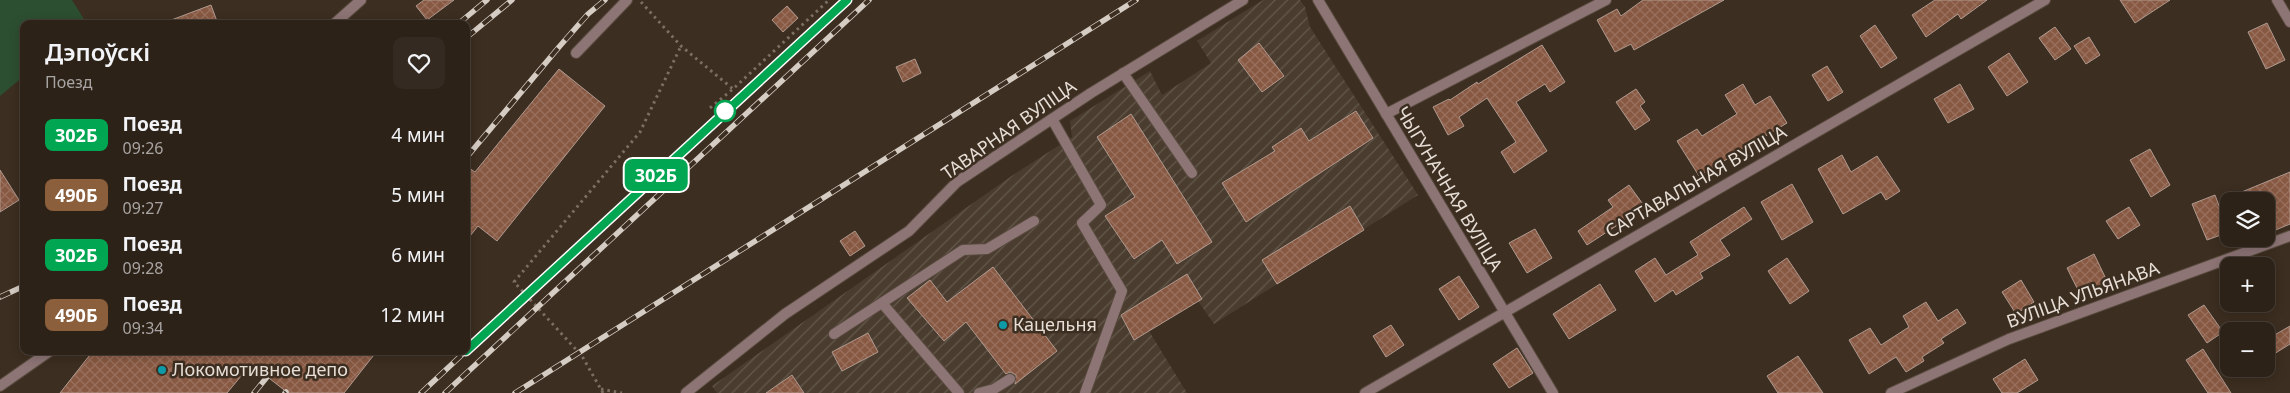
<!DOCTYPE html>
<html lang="ru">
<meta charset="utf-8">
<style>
body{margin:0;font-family:"Noto Sans",sans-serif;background:#352a21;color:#f1f3f6;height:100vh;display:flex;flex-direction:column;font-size:19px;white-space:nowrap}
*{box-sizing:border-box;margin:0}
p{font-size:16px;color:#a7a4a2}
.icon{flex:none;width:28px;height:28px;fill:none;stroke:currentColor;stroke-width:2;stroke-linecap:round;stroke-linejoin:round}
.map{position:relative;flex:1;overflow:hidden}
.panel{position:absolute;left:20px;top:20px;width:450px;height:335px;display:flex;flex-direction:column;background:#2d2218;border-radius:10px;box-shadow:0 2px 12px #0003,0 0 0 1px #483f37}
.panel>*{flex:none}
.badge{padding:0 10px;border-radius:8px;font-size:18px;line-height:32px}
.buttons{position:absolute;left:2220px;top:192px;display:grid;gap:10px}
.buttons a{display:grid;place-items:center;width:55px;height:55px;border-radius:10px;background:#2d2218;box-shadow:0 2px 12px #0003,0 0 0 1px #483f37;font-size:25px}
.map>.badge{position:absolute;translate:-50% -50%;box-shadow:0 0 0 2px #fff}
.round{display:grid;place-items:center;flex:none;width:52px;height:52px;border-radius:10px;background:#352a21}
.headline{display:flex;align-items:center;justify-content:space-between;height:85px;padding:0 25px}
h1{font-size:24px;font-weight:600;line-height:38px}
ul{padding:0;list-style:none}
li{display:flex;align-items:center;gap:15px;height:60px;padding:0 25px}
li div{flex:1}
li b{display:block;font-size:19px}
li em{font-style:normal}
li .badge{min-width:55px;font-weight:700;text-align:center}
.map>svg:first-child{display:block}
.industrial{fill:url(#industrial-furrows)}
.garden{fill:#2d4f31}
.building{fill:url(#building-cross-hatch);stroke:#b0998f}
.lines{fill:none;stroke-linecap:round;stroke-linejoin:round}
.service-casing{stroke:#574a3d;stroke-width:12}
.minor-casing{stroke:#574a3d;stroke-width:12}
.path{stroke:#7b6f63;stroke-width:3;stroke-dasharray:2.5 4;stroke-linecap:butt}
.service{stroke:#8d7475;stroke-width:10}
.minor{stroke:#8d7475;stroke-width:10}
.rail-casing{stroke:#d5ccc3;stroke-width:5.5}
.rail{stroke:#3c2e20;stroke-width:4;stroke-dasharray:11;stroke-linecap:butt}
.line-casing{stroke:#fff;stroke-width:11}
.line{stroke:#00a651;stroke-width:8}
.stop-dot{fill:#fff;stroke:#00a651;stroke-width:2.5}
.culture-dot{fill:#0f9aa8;stroke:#3c2e20;stroke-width:2}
.labels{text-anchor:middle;stroke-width:5;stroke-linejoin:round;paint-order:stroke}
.street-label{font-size:18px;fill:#e7ded6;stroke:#3c2e20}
.poi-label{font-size:18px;fill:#e7ded6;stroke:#3c2e20;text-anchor:start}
</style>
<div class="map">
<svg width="2290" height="393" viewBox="0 0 2290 393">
<defs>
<pattern id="industrial-furrows" width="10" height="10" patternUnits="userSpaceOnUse" patternTransform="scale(1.25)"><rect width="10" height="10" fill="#4a3d2f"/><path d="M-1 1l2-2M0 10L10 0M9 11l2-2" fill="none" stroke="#64594c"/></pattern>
<pattern id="building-cross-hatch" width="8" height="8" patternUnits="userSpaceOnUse" patternTransform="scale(1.25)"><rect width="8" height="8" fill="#885942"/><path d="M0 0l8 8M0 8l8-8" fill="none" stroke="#99705d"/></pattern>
</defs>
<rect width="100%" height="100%" fill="#3c2e20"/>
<polygon class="industrial" points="1263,0 1300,0 1305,7 1310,27 1418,195 1214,324 1198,301 1149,331 1187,393 717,393 712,386 1013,175 1072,137 1070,121 1150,71 1162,95 1211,63 1197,41"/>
<polygon class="garden" points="0,0 72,0 87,24 24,24 24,76 0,96"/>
<g class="building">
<polygon points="424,0 454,0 427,20 416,6"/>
<polygon points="1643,0 1724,0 1634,50 1631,44 1615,52 1597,20 1617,9 1621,16"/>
<polygon points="1935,0 1987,0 1961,19 1958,14 1926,37 1912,15"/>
<polygon points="2120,0 2170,0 2135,23"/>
<polygon points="211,5 218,24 166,24 166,22"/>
<polygon points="787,6 798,18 783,32 772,20"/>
<polygon points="2267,23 2285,60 2266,69 2248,32"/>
<polygon points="1875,25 1897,58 1881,68 1860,36"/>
<polygon points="2055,27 2071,49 2055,60 2039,38"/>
<polygon points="2089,37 2100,55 2086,64 2074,46"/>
<polygon points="1259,43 1284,76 1262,92 1238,60"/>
<polygon points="1542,45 1565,82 1550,92 1545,84 1516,102 1547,151 1514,173 1501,152 1516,142 1487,98 1459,117 1464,126 1448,135 1433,107 1449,99 1450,100 1477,82 1478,84"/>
<polygon points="2009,53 2028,82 2007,96 1988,67"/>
<polygon points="915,59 921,73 903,82 896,67"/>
<polygon points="1827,66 1843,92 1828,101 1812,75"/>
<polygon points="559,69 605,106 497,241 478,226 466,241 466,166 475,172"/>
<polygon points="1743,84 1755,105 1770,96 1787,123 1699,176 1677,141 1697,129 1702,136 1737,114 1725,95"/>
<polygon points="1960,84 1974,109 1948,123 1934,99"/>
<polygon points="1636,89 1645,102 1640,106 1650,120 1635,130 1616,102"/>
<polygon points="1356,111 1373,138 1246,222 1222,183 1275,151 1272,147 1301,128 1309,141"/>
<polygon points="1131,114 1212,242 1177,264 1162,240 1134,259 1105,216 1135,197 1097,137"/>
<polygon points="2150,149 2170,185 2151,197 2130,160"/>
<polygon points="1842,155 1851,172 1877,156 1900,191 1886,200 1881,192 1843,214 1818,169"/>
<polygon points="0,170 19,200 0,212"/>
<polygon points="2290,172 2290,224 2266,234 2266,201 2220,201"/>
<polygon points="1792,184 1813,222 1782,240 1761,202"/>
<polygon points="1629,185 1645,207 1587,245 1578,231 1613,207 1608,200"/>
<polygon points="2215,195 2229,232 2207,240 2192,204"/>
<polygon points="1350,206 1364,230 1277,284 1262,260"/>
<polygon points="1744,207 1752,219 1720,240 1730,255 1700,273 1703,278 1676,295 1673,290 1655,302 1635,271 1655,258 1666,275 1698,255 1690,242"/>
<polygon points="2129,207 2140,225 2118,239 2106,221"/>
<polygon points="1535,229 1552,258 1527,273 1509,243"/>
<polygon points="855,231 865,246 850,256 840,241"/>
<polygon points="2094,254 2108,283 2081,296 2067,268"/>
<polygon points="1787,258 1809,291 1790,304 1768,271"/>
<polygon points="993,267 1057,351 1015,384 1016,375 1010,372 1006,374 966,322 944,341 907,298 930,280 947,302"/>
<polygon points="1187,274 1202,299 1134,340 1121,315"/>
<polygon points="1459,276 1479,307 1459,320 1439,289"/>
<polygon points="2021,280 2034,302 2016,314 2002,292"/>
<polygon points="1600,284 1616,310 1569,339 1553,314"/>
<polygon points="1926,302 1938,321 1957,309 1966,323 1941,339 1944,343 1922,357 1924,361 1906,372 1896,357 1869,374 1849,340 1870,328 1881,345 1909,327 1903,316"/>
<polygon points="2204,305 2223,332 2207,343 2188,315"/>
<polygon points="1391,325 1404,345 1386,357 1373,336"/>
<polygon points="2290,326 2290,344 2266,359 2266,340"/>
<polygon points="868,333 878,352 842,371 832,352"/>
<polygon points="1517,348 1533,373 1509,388 1493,364"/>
<polygon points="2203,349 2231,393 2208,393 2186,360"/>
<polygon points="93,351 377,351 344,393 288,393 251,364 227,393 60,393"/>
<polygon points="1798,356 1823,393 1778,393 1767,376"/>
<polygon points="2025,359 2038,380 2017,393 2002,393 1993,379"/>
<polygon points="792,375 804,393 766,393"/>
</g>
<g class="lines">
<defs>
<g id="service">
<polyline points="334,24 361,0"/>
<polyline points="576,53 627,0"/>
<polyline points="1123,73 1192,173"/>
<polyline points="1052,119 1101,205 1082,223 1122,291 1085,393"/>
<polyline points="882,303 959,393"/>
<polyline points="834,334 963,250 987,249 1034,221"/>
<polyline points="0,386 50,351"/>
<polyline points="979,393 994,389 1010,379"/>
</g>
<g id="minor">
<polyline points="1318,0 1553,393"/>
<polyline points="2277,0 2290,22"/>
<polyline points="1386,114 1606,0"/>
<polyline points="686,393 785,314 909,231 957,182 1091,93 1243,0"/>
<polyline points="1365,393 2045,0"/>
<polyline points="1891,393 2009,339 2290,236"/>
</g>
</defs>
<use href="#service" class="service-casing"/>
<use href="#minor" class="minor-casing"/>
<g class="path">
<polyline points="641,2 681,46 733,89"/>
<polyline points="710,108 733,89 829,0"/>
<polyline points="601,389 622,393"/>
<polyline points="603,393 582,356 514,282 640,132 681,46"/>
</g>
<use href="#service" class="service"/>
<use href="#minor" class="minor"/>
<defs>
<g id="rail">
<polyline points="458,24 487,0"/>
<polyline points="466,38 512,0"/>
<polyline points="466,158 559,47 588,14 605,0"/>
<polyline points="0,297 24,286"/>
<polyline points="466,351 847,0"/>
<polyline points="254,393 267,377"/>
<polyline points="285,393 286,392"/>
<polyline points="421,393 466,351"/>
<polyline points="445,393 869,0"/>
<polyline points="515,393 1136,0"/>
</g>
</defs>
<use href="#rail" class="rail-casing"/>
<use href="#rail" class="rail"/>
</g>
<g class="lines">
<defs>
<polyline id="line" points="466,351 847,0"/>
</defs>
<use href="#line" class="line-casing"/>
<use href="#line" class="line"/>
</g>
<circle class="stop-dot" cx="725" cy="111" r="10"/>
<g class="culture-dot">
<circle cx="1003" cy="325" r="5"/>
<circle cx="162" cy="370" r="5"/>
</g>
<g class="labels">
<g class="street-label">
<text transform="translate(1009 130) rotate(-35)" y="6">ТАВАРНАЯ ВУЛІЦА</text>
<text transform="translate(1696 182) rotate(-30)" y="6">САРТАВАЛЬНАЯ ВУЛІЦА</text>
<text transform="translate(1449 189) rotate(59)" y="6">ЧЫГУНАЧНАЯ ВУЛІЦА</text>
<text transform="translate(2083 295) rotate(-20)" y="6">ВУЛІЦА УЛЬЯНАВА</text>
</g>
<g class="poi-label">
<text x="1013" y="331">Кацельня</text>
<text x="172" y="376">Локомотивное депо</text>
</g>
</g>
</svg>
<div class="buttons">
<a><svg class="icon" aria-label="layers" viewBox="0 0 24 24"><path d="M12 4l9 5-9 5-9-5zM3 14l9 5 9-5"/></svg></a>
<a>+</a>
<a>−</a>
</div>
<b class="badge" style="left:656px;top:175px;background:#00a651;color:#fff">302Б</b>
<section class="panel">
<div class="headline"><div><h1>Дэпоўскі</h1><p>Поезд</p></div><a class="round"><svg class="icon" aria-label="heart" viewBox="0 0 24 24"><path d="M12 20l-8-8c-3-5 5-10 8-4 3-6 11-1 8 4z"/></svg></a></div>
<ul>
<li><span class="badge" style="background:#00a651;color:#fff">302Б</span><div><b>Поезд</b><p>09:26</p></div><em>4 мин</em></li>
<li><span class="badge" style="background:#8b5e3c;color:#fff">490Б</span><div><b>Поезд</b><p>09:27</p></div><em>5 мин</em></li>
<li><span class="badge" style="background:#00a651;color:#fff">302Б</span><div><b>Поезд</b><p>09:28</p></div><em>6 мин</em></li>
<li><span class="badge" style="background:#8b5e3c;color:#fff">490Б</span><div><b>Поезд</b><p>09:34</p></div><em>12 мин</em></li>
</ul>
</section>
</div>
